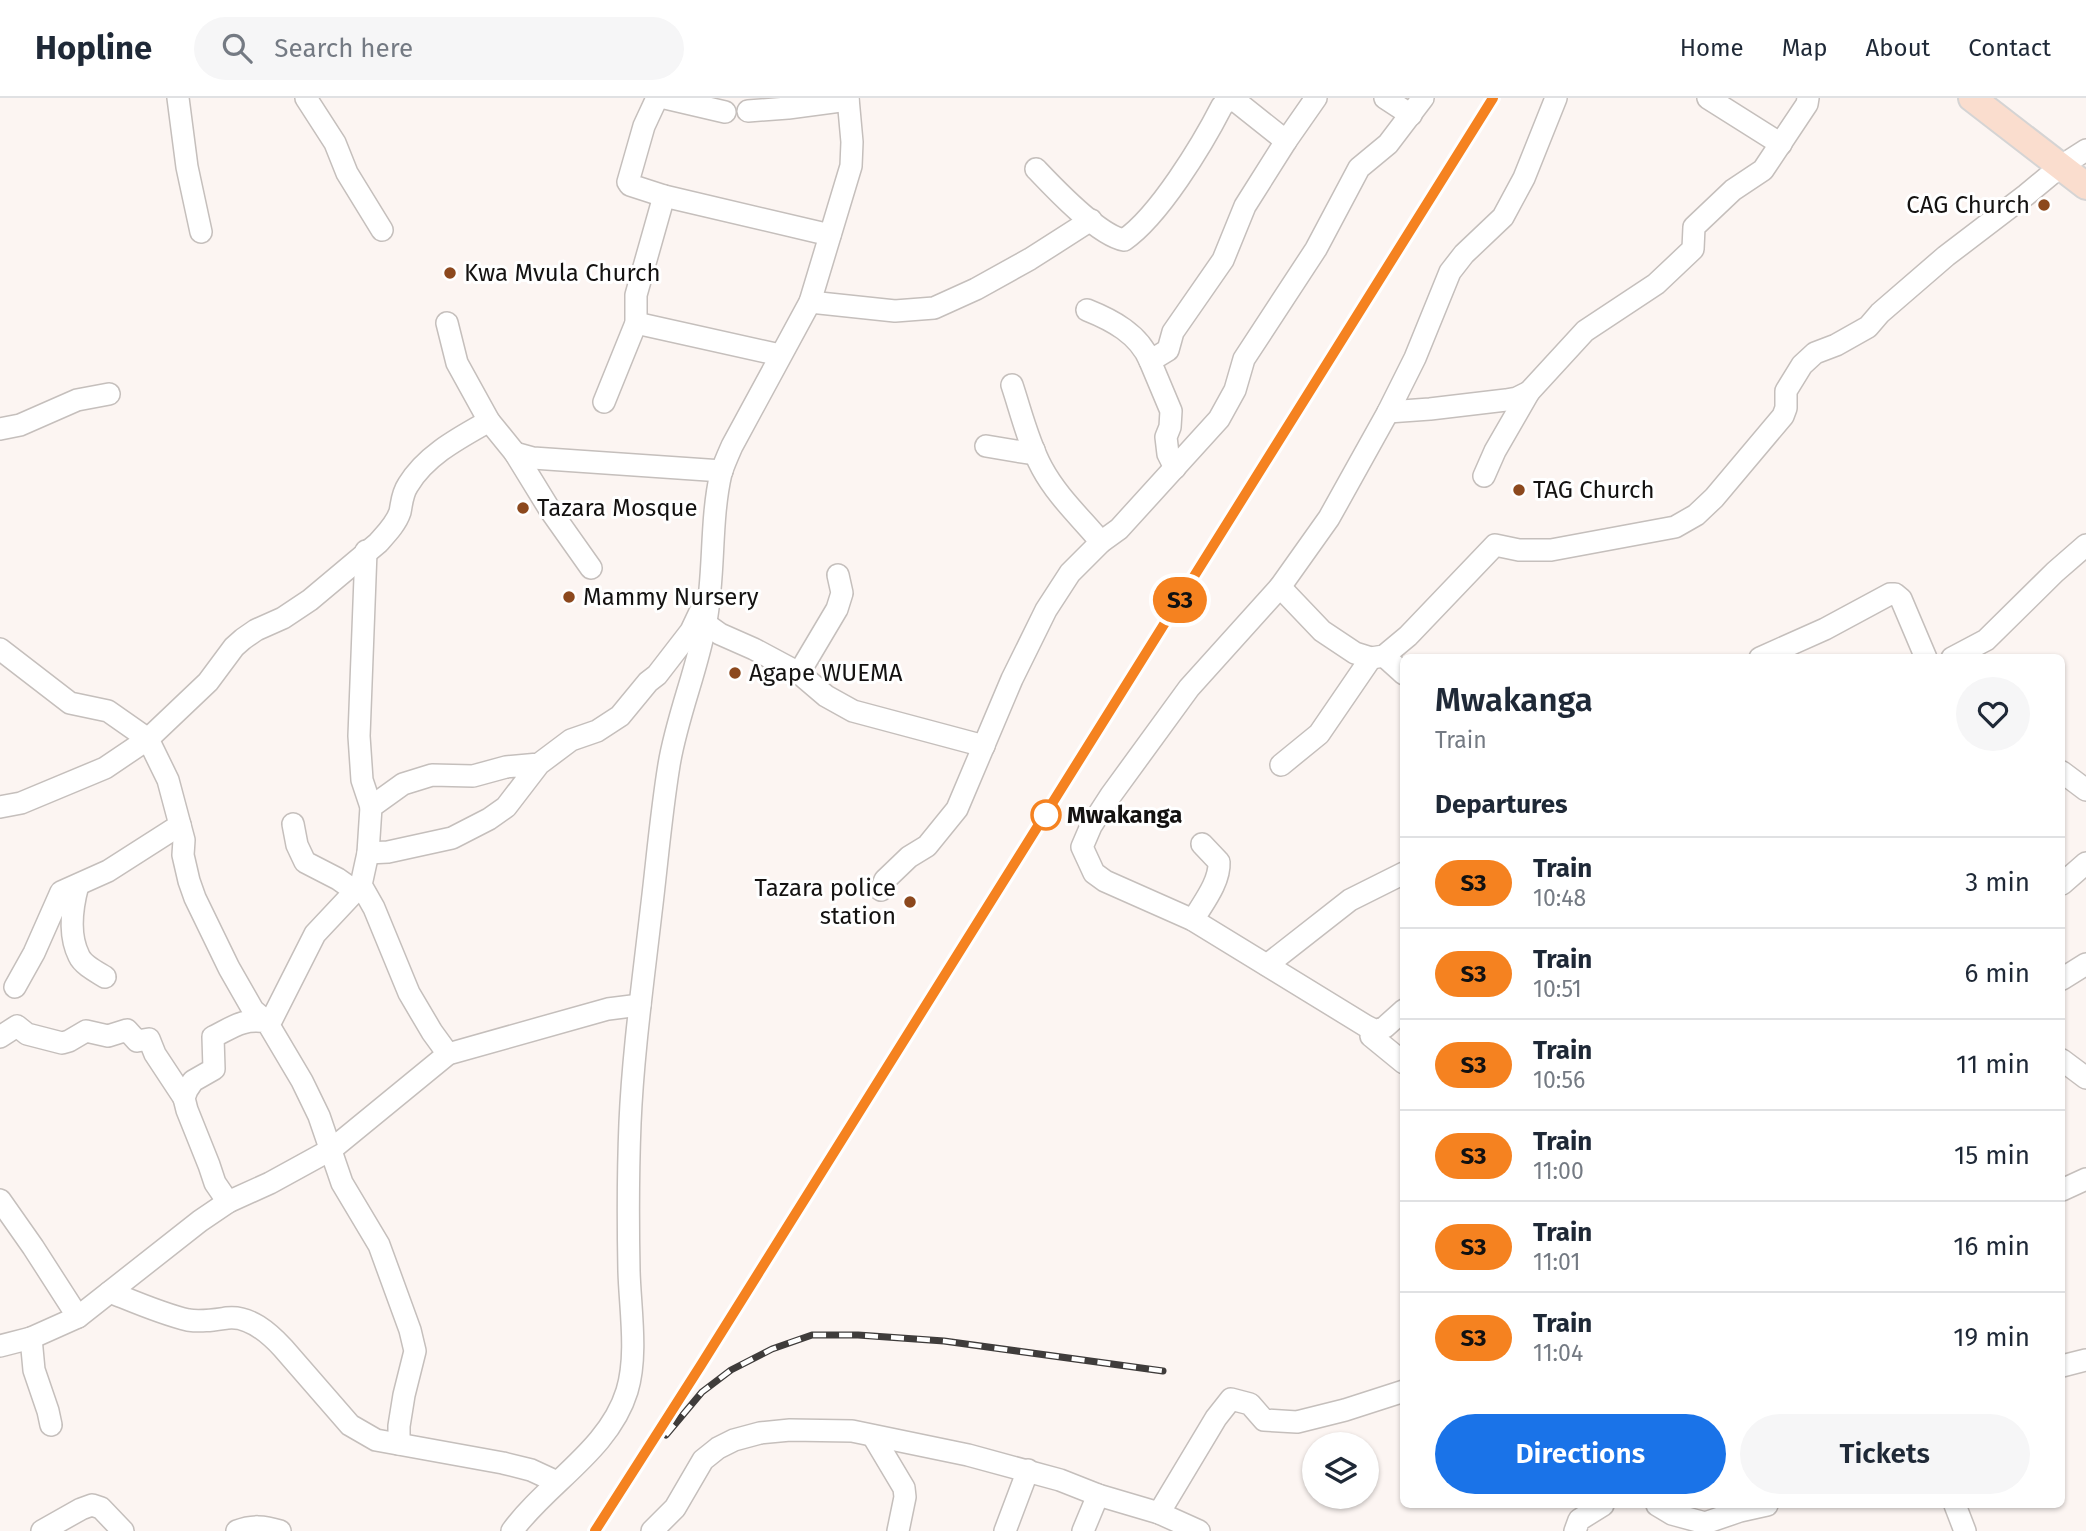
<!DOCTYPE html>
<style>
body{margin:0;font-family:"Fira Sans",sans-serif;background:#f6f6f7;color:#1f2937;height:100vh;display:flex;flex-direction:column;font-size:26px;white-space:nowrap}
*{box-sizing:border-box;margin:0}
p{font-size:23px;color:#747a83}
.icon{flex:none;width:38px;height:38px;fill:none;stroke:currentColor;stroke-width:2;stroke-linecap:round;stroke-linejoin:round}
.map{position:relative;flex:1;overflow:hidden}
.side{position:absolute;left:1400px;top:556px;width:665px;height:854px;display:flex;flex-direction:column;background:#fff;border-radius:10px;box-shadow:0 2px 5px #0004}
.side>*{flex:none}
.badge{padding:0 14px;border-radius:23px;font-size:24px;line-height:46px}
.fabs{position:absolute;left:1302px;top:1334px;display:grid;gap:14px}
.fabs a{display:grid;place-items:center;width:77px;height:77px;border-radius:50%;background:#fff;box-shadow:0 2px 5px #0004;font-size:35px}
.map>.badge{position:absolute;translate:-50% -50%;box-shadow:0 0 0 4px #fff}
h2{padding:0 35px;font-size:26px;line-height:63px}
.round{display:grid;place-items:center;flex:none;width:74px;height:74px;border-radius:37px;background:#f6f6f7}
.overview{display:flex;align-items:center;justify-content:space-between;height:119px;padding:0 35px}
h1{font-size:33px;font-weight:600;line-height:52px}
.cta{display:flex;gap:14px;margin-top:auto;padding:14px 35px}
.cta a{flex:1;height:80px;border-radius:42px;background:#1a73e8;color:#fff;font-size:28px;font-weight:600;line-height:80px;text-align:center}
.cta a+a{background:#f6f6f7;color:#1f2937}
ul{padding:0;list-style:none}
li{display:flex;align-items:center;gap:21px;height:91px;padding:0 35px;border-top:2px solid #e0e1e3}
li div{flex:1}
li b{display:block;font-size:26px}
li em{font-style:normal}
li .badge{min-width:77px;font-weight:700;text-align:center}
header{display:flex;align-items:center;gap:42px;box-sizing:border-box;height:98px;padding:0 35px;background:#fff;border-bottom:2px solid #e0e1e3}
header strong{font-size:33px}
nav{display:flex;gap:38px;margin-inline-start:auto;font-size:24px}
.search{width:490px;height:63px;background:#f6f6f7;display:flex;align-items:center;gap:18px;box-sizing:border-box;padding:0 24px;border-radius:38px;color:#747a83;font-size:26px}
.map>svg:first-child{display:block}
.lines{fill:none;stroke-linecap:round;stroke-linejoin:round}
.minor-casing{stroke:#c5bfbc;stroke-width:24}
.major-casing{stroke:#d5d4d4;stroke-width:30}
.minor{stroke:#fff;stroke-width:21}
.major{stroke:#faddce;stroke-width:26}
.rail-casing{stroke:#3f3c3b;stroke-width:7}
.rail{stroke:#fff;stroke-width:4.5;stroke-dasharray:13;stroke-linecap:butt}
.line-casing{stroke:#fff;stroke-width:16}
.line{stroke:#f58220;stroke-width:10}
.poi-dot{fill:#8c481d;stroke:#fff;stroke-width:2.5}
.stop-dot{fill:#fff;stroke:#f58220;stroke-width:3.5}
.labels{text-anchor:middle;stroke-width:6;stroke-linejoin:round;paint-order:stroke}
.poi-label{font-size:24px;fill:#141211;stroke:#fff;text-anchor:start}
.stop-label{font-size:24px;font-weight:bold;fill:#141211;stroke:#fff;text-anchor:start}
</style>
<header>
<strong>Hopline</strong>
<div class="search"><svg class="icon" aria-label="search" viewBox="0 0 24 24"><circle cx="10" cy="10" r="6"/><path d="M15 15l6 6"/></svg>Search here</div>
<nav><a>Home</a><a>Map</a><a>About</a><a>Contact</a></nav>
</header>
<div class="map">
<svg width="2086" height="1433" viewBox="0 0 2086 1433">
<rect width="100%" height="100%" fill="#fcf5f2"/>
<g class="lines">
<defs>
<g id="minor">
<polyline points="178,0 187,69 201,134"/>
<polyline points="306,0 335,45 347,75 382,132"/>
<polyline points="665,0 725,14"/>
<polyline points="1232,0 1286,43 1316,0"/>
<polyline points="1385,0 1411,17"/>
<polyline points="1708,0 1781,46"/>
<polyline points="748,13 788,10 848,2"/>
<path d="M 1036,71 C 1055,91 1098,137 1124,142 C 1159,118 1202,47 1222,8 L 1231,0"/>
<polyline points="664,98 830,137"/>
<polyline points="810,204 895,213 934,210 976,191 1030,161 1091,122"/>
<path d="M 1087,212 C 1112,222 1139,236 1150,263"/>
<polyline points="447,225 457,265 489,323 515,355 550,412 591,470"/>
<polyline points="636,225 780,257"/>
<path d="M 1012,287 C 1021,314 1028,344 1042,370 C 1057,398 1081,420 1101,444"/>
<polyline points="604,304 636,225 636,197 664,98 630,87 628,84 644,28 657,0"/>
<polyline points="1388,314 1430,311 1506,302 1517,300 1529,294 1585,233 1656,186 1693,151 1694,129 1733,92 1763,72 1807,6 1808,0"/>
<polyline points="0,331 20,327 77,302 109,296"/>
<polyline points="986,348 1028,355 1034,352"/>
<polyline points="515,355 533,360 722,373"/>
<polyline points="1175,370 1168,356 1166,339 1170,329 1171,313 1150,263 1168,252 1173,234 1223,162 1245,108 1286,43"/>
<polyline points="1484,378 1495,353 1529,294"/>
<polyline points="366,453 359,638 362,682 371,709"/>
<polyline points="1280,489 1322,533 1355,555 1371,560 1384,558 1408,538 1495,447 1519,452 1551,452 1675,429 1696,417 1714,400 1783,318 1786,310 1786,293 1802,267 1815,255 1836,247 1868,229 1880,215 1946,158 2026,97 2061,68 2086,52"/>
<polyline points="706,526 720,536 754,551 799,575 826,598 853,613 984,648"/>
<polyline points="0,551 70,605 108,613 148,641 168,682 180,727 108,773 61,794 34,855 15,889"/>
<polyline points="1384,558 1404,576"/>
<polyline points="1760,560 1825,531 1890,496 1895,496 1901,501 1926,560"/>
<polyline points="1952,560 1986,542 2055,474 2086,447"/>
<polyline points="799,575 837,511 842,495 838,477"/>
<polyline points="539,666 506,669 473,678 432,677 403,686 371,709 368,755 388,754 452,740 489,721 506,709 539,666 571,642 597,633 620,618 648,584 657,577 691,533 700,514"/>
<polyline points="1281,667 1319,636 1371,560"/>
<polyline points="2062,674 2086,692"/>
<path d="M 0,709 L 21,705 L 105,670 L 148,641 L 208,584 L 234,549 L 243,541 L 256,532 L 283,520 L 310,502 L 378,445 C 386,436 396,426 400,414 C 402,404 402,396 408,387 C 426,357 459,340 489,323"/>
<polyline points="293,726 297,747 305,764 338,781 355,793"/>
<polyline points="180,727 184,742 183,757 189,783 195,800 229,870 253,912 267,924 272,921 315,836 361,787"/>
<polyline points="368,755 361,787 374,810 409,895 432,934 448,956"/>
<polyline points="2062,786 2086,765"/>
<path d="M 78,787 C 72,809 68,836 79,858 C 83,867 97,874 105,879"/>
<polyline points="881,792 885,782 909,759 927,748 957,711 1012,581 1046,512 1070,475 1101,444 1119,431 1219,321 1235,292 1244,261 1316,151 1359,70 1388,46 1423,0"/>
<path d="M 1193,822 C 1203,805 1220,784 1219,764 L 1202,746"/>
<polyline points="1267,867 1350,802 1404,775"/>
<polyline points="2062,881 2086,866"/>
<polyline points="1404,912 1385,929 1376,933 1366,928 1193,822 1105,783 1094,775 1082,749 1091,728 1111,697 1189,590 1280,489 1329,420 1388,314 1415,260 1450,174 1464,156 1503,119 1524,80 1556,0"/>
<polyline points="1371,938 1404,965"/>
<polyline points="0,939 17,928 27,936 62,945 69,943 86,933 108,938 127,932 137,943 149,941 155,956 184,1000"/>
<polyline points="2062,962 2086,980"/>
<polyline points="2062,1092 2086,1081"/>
<polyline points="0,1102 33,1149 78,1219"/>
<path d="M 228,1104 L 215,1085 L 209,1067 L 187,1012 L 184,1000 L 187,992 L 193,983 L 214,971 L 213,939 C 233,929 243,920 267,924 L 302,983 L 319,1018 L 342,1085 L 379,1147 L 410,1232 L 415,1253 L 404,1297 L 399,1328 L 399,1346"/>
<path d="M 110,1194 C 135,1204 162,1216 188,1222 C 202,1224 213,1222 227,1220 C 249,1217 269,1235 283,1250 L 350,1327 L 376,1342 L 503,1365 L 531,1372 L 557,1384"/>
<polyline points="31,1240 34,1272 48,1313 51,1327"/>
<polyline points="0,1248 31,1240 78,1219 200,1123 228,1104 270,1085 332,1051 448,956 608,911 640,907"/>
<polyline points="2062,1268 2086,1262"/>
<polyline points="873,1338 904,1390 905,1399 898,1433"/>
<polyline points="1657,1407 1672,1416 1705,1425 1740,1413 1767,1407"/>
<polyline points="1955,1407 1965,1433"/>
<polyline points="1159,1415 1216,1320 1231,1301 1250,1306 1264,1322 1297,1324 1345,1312 1404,1293"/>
<polyline points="42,1433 81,1411 92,1407 101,1410 123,1433"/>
<path d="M 237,1433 C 252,1427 264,1428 280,1433"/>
<path d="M 512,1433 C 547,1385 609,1352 627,1293 C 638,1257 630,1210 629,1173 C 628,1124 628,1075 630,1025 C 633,955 643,884 651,814 C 657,765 661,716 669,667 C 677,618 698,570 706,523 C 715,474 710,423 721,375 C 724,366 728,357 732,348 L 810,204 L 851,68 L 852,44 L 848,0"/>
<polyline points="652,1433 675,1410 703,1362 718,1350 734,1342 760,1335 790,1332 852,1333 968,1357 1060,1382 1098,1397 1159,1415 1199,1433"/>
<polyline points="1005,1433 1028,1372"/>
<polyline points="1083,1433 1098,1397"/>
<polyline points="1575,1433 1579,1422 1603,1407"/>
</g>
<polyline id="major" points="1972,0 2086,88"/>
</defs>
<use href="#minor" class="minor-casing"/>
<use href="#major" class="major-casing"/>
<use href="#minor" class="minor"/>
<use href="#major" class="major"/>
<defs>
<g id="rail">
<polyline points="666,1337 702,1294 731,1272 772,1251 812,1237 858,1237 944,1243 1163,1273"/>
<polyline points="595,1433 701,1267 1493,0"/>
</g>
</defs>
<use href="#rail" class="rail-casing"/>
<use href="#rail" class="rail"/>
</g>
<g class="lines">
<defs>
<polyline id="line" points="595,1433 701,1267 1493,0"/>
</defs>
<use href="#line" class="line-casing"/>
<use href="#line" class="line"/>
</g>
<g class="poi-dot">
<circle cx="2044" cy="107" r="7"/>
<circle cx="450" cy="175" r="7"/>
<circle cx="1519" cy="392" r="7"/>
<circle cx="523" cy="410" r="7"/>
<circle cx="569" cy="499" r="7"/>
<circle cx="735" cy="575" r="7"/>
<circle cx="910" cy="804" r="7"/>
</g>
<circle class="stop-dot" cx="1046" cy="717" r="14"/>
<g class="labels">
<g class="poi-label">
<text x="2030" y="115" text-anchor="end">CAG Church</text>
<text x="464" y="183">Kwa Mvula Church</text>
<text x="1533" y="400">TAG Church</text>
<text x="537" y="418">Tazara Mosque</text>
<text x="583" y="507">Mammy Nursery</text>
<text x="749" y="583">Agape WUEMA</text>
<text x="896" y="798" text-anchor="end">Tazara police<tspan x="896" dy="28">station</tspan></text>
</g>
<g class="stop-label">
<text x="1067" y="725">Mwakanga</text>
</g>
</g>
</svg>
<div class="fabs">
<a><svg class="icon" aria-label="layers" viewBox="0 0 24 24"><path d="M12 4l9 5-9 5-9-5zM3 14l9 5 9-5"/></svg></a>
</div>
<b class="badge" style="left:1180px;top:502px;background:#f58220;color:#111">S3</b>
<section class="side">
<div class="overview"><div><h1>Mwakanga</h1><p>Train</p></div><a class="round"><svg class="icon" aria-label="heart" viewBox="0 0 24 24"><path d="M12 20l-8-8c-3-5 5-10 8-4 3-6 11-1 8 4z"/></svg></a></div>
<h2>Departures</h2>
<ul>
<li><span class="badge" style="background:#f58220;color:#111">S3</span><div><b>Train</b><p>10:48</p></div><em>3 min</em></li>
<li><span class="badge" style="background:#f58220;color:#111">S3</span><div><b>Train</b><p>10:51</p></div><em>6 min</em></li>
<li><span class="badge" style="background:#f58220;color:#111">S3</span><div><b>Train</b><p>10:56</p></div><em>11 min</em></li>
<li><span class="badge" style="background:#f58220;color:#111">S3</span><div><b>Train</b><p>11:00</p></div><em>15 min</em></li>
<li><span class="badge" style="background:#f58220;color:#111">S3</span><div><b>Train</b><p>11:01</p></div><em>16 min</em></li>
<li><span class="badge" style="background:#f58220;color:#111">S3</span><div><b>Train</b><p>11:04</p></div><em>19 min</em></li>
</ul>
<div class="cta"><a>Directions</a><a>Tickets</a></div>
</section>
</div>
